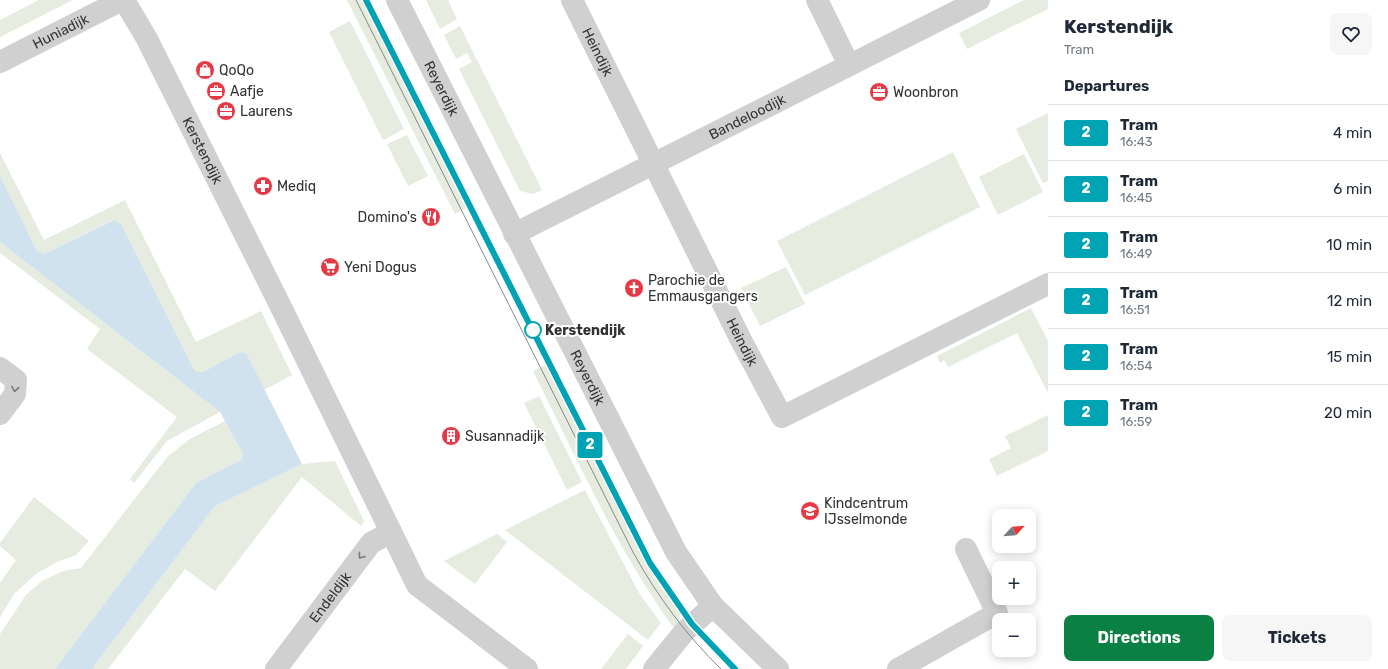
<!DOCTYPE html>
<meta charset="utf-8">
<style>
body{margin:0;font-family:Rubik,sans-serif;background:#f6f6f7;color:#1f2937;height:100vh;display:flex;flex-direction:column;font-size:15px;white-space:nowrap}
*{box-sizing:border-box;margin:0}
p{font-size:13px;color:#747a83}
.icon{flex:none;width:22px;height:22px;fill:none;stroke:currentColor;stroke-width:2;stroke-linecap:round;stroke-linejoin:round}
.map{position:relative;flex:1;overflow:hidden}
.panel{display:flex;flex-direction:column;background:#fff;width:340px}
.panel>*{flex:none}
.badge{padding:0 8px;border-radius:3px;font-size:14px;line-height:26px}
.needle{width:26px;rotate:64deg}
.controls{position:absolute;left:992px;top:509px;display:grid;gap:8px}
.controls a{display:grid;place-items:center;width:44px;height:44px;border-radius:8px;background:#fff;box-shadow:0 2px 10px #0003;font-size:20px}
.map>.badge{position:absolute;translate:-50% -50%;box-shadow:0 0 0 2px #fff}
h2{padding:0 16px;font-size:15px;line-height:36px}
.round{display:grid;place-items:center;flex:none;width:42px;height:42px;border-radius:8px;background:#f6f6f7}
.overview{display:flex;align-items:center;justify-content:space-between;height:68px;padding:0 16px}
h1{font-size:19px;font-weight:700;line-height:30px}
.action{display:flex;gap:8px;margin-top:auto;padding:8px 16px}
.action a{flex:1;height:46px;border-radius:8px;background:#0b8043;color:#fff;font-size:16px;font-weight:700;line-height:46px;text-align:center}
.action a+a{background:#f6f6f7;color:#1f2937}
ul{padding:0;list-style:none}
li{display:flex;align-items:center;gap:12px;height:56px;padding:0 16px;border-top:1px solid #e0e1e3}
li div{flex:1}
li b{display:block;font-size:15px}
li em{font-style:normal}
li .badge{min-width:44px;font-weight:700;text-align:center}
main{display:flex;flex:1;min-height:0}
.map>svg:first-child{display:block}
.green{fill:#e6ecdf}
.water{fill:#cfe2ee}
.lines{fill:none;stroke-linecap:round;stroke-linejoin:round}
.minor{stroke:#d0d0d0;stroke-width:22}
.tram{stroke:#888;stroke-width:1}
.oneway{stroke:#7a7a7a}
.line-casing{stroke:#fff;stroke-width:9}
.line{stroke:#00a3b4;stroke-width:6}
.stop-dot{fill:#fff;stroke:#00a3b4;stroke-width:2}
.labels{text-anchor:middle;stroke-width:4;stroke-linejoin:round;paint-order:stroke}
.street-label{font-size:14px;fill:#333;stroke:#fff}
.poi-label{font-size:14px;fill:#333;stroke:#fff;text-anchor:start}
.stop-label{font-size:14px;font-weight:bold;fill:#333;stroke:#fff;text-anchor:start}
</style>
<main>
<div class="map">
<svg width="1048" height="669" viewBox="0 0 1048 669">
<rect width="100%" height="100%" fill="#fff"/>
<g class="green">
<polygon points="39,0 73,0 0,37 0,20"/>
<polygon points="347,0 371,0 474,204 455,214"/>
<polygon points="426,0 448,0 457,19 440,29"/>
<polygon points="1024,0 1048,0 1048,9 967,49 959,33"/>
<polygon points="350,21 404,129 383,140 329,32"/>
<polygon points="460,26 542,190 533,194 520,191 459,69 472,62 467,53 456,59 444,35"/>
<polygon points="1048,113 1048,181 1043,183 1016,129"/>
<polygon points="407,135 428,176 408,186 387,144"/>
<polygon points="953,152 980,207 805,295 777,241"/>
<polygon points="0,153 44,240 125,200 196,342 261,311 292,375 264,390 246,353 240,352 203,372 197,372 193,368 113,220 44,254 37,251 0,176"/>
<polygon points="1024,154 1043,192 998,215 979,177"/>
<polygon points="0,242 220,412 167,441 134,483 130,479 177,417 87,349 100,329 0,253"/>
<polygon points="786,267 805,304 760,326 741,288"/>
<polygon points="1031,308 1048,341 1048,393 1017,333 948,367 944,360 940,363 937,356"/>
<path d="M 552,361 C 593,443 632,533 684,607 L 675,630 C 617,550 577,459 533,371 Z"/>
<polygon points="539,396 582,482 567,490 524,403"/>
<polygon points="1048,415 1048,451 997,476 989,459 1011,448 1005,436"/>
<polygon points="225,421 243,454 241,460 196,483 55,669 0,669 0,634 26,595 42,581 63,571 81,568 168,456 190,439"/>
<polygon points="335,461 364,521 361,526 302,477 215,591 185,569 108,669 92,669 215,506 302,464"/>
<polygon points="585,490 639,593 661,623 648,640 505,530"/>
<polygon points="34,497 89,541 76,555 57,562 36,574 14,594 0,617 0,583 16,560 0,546 0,543"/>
<polygon points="497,534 507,542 475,584 444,561"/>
<polygon points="628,634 643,646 626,669 601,669"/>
</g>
<polygon class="water" points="0,176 37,251 44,254 114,220 121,224 193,368 197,372 203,372 240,352 246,353 302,464 215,506 92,669 55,669 196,483 241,460 243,454 220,412 0,242"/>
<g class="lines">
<g class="minor">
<path id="s1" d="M 124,0 L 147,39 L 279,303 L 417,585 L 527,669"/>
<path id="s2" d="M 397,0 L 676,552 L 713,606 L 778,669"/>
<path id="s3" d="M 572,0 L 741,340 L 782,417 L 1048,284"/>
<polyline points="817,0 849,65"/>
<path id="s4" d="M 0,62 L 122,0"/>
<path id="s5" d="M 514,234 L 979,0"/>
<polyline points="0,368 16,380 15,394 0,414"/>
<path id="s6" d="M 276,669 L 371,543 L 391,532"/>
<polyline points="654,669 685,631 713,606"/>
<polyline points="898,669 997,613 966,549"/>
</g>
<g class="tram">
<path d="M 356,0 L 634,554 C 658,597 686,635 721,669"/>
<path d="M 366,0 L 650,563 C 672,602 701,639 735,669"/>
</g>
</g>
<defs><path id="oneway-chevron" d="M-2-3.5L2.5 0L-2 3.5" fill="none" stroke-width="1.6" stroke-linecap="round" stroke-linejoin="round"/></defs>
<g class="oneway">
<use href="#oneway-chevron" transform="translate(15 389) rotate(100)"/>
<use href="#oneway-chevron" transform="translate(361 556) rotate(127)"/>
</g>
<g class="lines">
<defs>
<polyline id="line" points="366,0 650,563 692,624 735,669"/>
</defs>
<use href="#line" class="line-casing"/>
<use href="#line" class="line"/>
</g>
<defs>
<symbol id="shop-disc" viewBox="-11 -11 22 22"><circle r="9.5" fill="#e63946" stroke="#fff"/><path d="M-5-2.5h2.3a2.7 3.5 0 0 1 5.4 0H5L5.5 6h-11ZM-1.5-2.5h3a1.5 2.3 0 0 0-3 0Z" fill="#fff"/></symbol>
<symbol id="office-disc" viewBox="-11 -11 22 22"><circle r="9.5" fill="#e63946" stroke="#fff"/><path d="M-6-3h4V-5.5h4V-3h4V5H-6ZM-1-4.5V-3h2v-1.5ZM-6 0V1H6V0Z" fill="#fff"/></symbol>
<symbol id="pharmacy-disc" viewBox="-11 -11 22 22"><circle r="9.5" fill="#e63946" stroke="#fff"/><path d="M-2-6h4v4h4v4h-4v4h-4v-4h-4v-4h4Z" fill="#fff"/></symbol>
<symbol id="restaurant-disc" viewBox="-11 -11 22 22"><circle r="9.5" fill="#e63946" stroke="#fff"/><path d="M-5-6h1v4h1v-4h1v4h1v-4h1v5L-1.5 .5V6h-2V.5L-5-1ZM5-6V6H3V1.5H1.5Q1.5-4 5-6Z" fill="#fff"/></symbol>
<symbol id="supermarket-disc" viewBox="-11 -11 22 22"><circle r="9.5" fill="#e63946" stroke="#fff"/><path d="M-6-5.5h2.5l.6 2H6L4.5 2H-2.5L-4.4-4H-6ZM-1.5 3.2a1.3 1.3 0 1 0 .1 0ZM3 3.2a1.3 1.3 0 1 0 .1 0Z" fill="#fff"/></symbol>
<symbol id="church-disc" viewBox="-11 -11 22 22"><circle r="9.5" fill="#e63946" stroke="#fff"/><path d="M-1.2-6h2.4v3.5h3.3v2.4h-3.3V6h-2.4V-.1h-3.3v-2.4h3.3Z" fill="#fff"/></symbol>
<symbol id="building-disc" viewBox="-11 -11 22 22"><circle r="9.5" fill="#e63946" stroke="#fff"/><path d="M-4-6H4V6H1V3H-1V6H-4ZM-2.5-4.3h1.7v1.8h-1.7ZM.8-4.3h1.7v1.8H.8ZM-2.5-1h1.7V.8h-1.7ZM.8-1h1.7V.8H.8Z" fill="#fff"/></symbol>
<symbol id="school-disc" viewBox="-11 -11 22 22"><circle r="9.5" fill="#e63946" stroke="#fff"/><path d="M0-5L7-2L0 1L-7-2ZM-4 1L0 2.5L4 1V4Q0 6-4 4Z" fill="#fff"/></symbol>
</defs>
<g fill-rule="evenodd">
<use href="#shop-disc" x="194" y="59" width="22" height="22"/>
<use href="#office-disc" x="205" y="80" width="22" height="22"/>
<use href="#office-disc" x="868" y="81" width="22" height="22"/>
<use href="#office-disc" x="215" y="100" width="22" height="22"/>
<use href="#pharmacy-disc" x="252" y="175" width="22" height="22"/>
<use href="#restaurant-disc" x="420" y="206" width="22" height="22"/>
<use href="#supermarket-disc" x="319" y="256" width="22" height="22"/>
<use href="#church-disc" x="623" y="277" width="22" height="22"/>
<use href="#building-disc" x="440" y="425" width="22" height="22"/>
<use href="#school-disc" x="799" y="500" width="22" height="22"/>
</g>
<circle class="stop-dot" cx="533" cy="330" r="8"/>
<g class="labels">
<g class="street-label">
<text dy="5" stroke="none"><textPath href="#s4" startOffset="68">Huniadijk</textPath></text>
<text dy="5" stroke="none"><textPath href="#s3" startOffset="58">Heindijk</textPath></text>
<text dy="5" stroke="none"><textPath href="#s2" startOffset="99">Reyerdijk</textPath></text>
<text dy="5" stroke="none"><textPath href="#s5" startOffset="261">Bandeloodijk</textPath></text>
<text dy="5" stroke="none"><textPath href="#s1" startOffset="170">Kerstendijk</textPath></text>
<text dy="5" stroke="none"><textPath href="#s3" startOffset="382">Heindijk</textPath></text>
<text dy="5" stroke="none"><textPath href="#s2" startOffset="423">Reyerdijk</textPath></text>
<text dy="5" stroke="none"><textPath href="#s6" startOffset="90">Endeldijk</textPath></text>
</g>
<g class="poi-label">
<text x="219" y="75">QoQo</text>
<text x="230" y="96">Aafje</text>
<text x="893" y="97">Woonbron</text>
<text x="240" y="116">Laurens</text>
<text x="277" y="191">Mediq</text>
<text x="417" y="222" text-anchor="end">Domino's</text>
<text x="344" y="272">Yeni Dogus</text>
<text x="648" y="285">Parochie de<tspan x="648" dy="16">Emmausgangers</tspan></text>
<text x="465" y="441">Susannadijk</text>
<text x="824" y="508">Kindcentrum<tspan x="824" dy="16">IJsselmonde</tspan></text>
</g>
<g class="stop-label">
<text x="545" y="335">Kerstendijk</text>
</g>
</g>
</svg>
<div class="controls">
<a><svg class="needle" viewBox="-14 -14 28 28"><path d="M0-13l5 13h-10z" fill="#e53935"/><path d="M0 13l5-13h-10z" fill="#747a83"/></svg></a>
<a>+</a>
<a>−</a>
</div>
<b class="badge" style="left:590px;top:445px;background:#00a3b4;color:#fff">2</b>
</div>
<section class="panel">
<div class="overview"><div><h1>Kerstendijk</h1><p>Tram</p></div><a class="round"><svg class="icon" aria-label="heart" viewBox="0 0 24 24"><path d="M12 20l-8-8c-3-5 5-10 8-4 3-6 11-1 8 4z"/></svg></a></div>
<h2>Departures</h2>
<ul>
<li><span class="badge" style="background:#00a3b4;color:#fff">2</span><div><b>Tram</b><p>16:43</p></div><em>4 min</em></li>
<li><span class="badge" style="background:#00a3b4;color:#fff">2</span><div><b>Tram</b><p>16:45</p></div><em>6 min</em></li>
<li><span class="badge" style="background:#00a3b4;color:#fff">2</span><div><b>Tram</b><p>16:49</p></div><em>10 min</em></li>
<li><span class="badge" style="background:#00a3b4;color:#fff">2</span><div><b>Tram</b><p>16:51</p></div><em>12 min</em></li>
<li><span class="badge" style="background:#00a3b4;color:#fff">2</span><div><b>Tram</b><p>16:54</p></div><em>15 min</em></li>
<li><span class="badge" style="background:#00a3b4;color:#fff">2</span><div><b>Tram</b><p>16:59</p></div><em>20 min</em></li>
</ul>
<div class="action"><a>Directions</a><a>Tickets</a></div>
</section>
</main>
